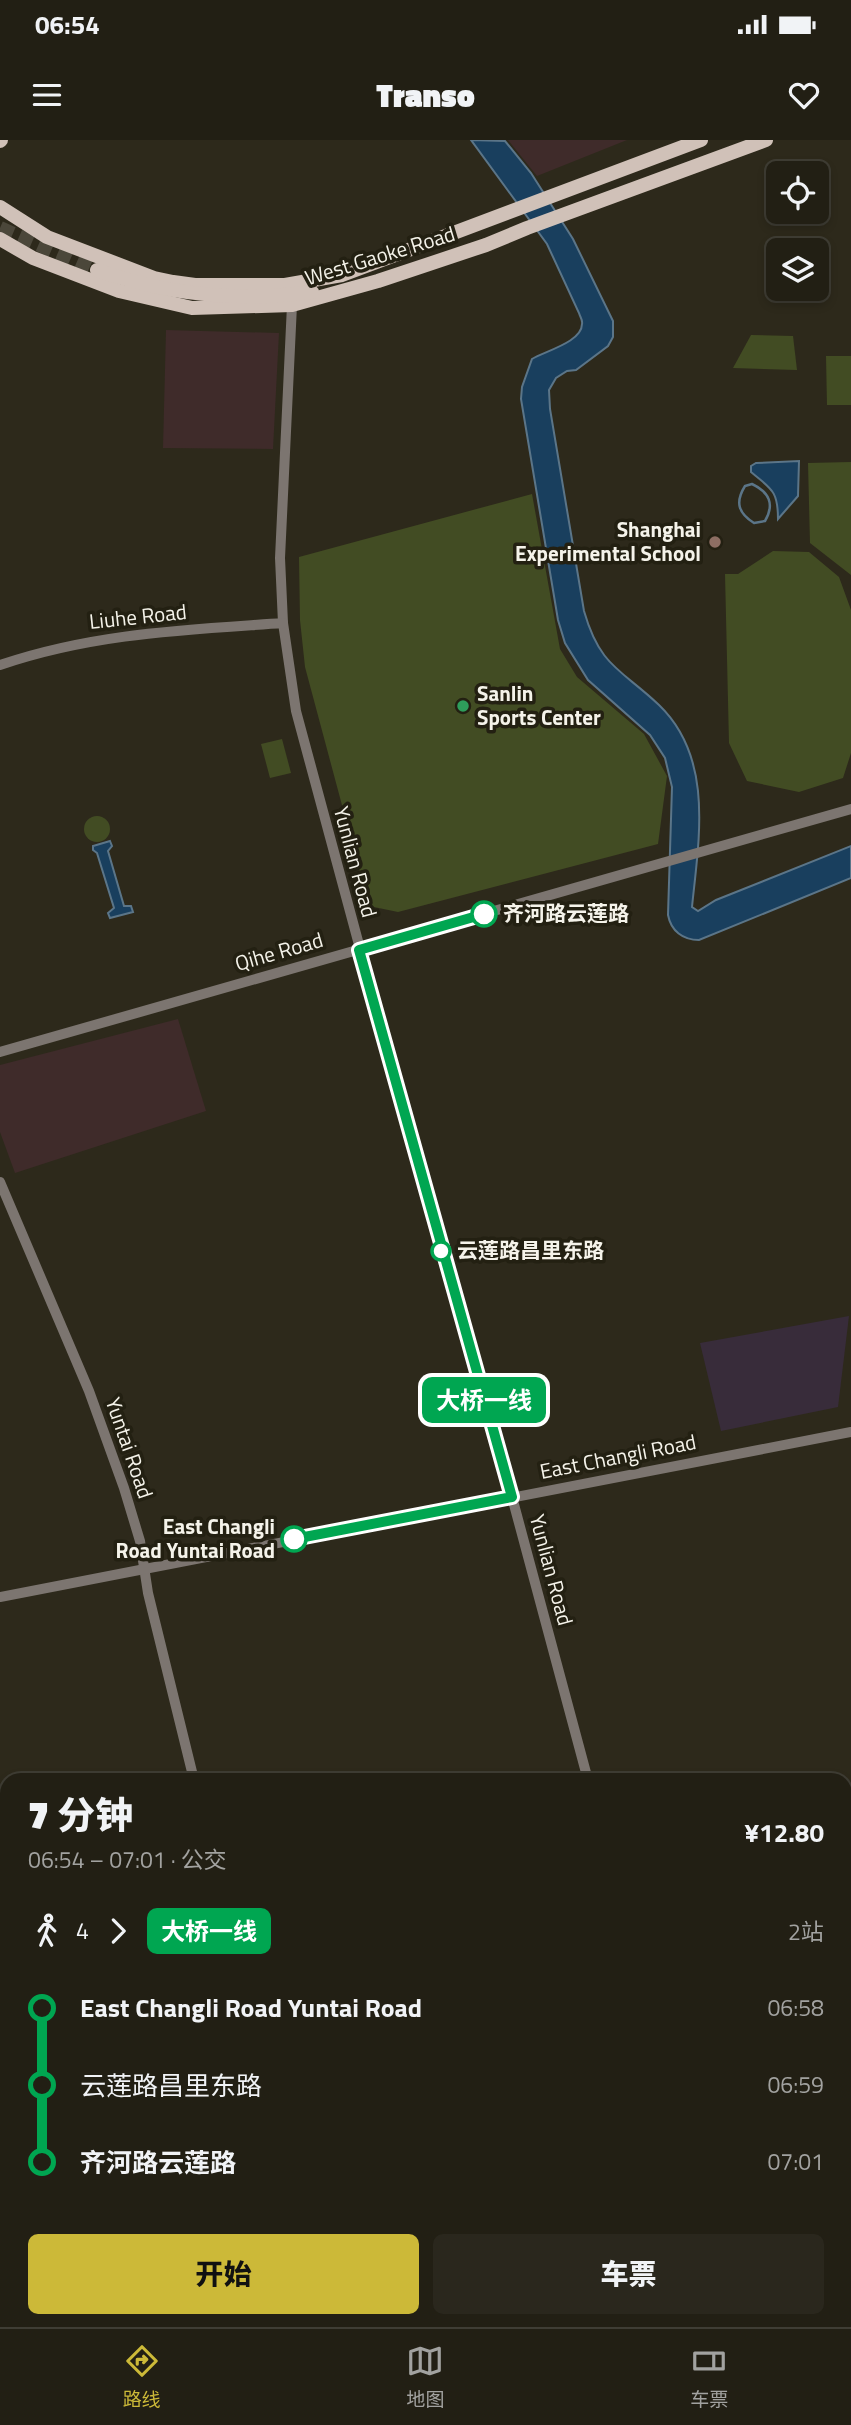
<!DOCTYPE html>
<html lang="zh">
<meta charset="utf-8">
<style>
body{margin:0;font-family:"Titillium Web","Noto Sans SC",sans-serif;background:#2a271d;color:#f1f3f6;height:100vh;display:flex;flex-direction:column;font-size:26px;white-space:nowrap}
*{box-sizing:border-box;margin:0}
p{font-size:23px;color:#a2a2a0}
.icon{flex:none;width:38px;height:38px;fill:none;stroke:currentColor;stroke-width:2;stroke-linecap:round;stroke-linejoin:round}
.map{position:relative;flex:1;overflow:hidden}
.sheet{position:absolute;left:0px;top:1633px;width:852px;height:555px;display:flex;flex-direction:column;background:#221f14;border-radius:21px 21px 0 0;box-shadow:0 4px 10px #0003,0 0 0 2px #3f3d34}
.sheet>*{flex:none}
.badge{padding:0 14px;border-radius:10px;font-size:24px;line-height:46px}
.tools{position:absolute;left:766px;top:21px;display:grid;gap:14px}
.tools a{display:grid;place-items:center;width:63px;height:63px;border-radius:10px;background:#221f14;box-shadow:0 4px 10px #0003,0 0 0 2px #3f3d34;font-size:35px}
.map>.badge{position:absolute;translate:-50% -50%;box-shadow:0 0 0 4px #fff}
.legs{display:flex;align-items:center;gap:10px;height:77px;padding:0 28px;font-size:23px}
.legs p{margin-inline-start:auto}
.head{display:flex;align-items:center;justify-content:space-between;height:119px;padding:0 28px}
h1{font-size:38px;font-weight:800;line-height:52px}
.action{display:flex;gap:14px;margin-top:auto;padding:14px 28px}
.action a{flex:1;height:80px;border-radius:10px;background:#ccb938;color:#111;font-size:28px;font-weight:800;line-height:80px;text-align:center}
.action a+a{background:#2a271d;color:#f1f3f6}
ul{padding:0 28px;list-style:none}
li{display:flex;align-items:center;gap:24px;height:77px;font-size:26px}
li i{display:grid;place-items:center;width:10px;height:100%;margin:0 9px;background:currentColor}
li i::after{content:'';width:18px;height:18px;margin:-9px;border:5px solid;border-radius:50%;background:#221f14}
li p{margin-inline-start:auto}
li:first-child i{background:linear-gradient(#0000 50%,currentColor 0)}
li:last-child i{background:linear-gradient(currentColor 50%,#0000 0)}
.status{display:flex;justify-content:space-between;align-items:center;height:49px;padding:0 35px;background:#221f14;direction:ltr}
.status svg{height:19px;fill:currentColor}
header{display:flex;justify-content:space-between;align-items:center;height:91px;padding:0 28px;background:#221f14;font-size:32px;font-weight:800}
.tab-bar{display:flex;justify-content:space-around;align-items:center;height:98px;border-top:2px solid #3f3d34;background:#221f14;font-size:19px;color:#a2a2a0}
.tab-bar a{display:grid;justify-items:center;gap:4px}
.tab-bar .current{color:#ccb938}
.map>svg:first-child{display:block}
.commercial{fill:#3f2b2a}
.medical{fill:#382c3a}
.green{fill:#424c23}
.water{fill:#193f5e;stroke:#5b7588;stroke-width:2}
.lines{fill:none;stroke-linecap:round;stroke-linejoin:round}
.stream{stroke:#5b7588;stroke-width:2.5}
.major-tunnel{stroke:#4b473a;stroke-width:14;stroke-dasharray:14 7;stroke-linecap:butt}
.minor{stroke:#7c7570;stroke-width:10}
.major{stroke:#d0c1b8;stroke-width:14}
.line-1-casing{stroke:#fff;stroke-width:16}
.line-1{stroke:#00a651;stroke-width:10}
.education-dot{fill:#8d6e63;stroke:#232012;stroke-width:2.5}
.leisure-dot{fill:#2e9e5b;stroke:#232012;stroke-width:2.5}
.stop-1-dot{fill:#fff;stroke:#00a651;stroke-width:3.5}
.labels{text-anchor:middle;stroke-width:7;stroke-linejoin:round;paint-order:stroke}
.street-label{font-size:21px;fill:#f5f3ea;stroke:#232012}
.poi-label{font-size:21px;font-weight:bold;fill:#f5f3ea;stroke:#232012;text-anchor:end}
.stop-label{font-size:21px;font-weight:bold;fill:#f5f3ea;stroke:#232012;text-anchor:start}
</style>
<div class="status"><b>06:54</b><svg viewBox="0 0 49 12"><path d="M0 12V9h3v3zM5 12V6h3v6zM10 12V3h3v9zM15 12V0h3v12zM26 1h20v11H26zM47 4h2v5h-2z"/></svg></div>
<header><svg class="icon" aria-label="menu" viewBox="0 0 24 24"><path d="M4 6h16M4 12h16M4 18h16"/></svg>Transo<svg class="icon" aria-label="heart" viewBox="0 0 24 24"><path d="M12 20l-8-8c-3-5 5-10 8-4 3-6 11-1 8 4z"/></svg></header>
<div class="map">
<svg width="851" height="2187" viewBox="0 0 851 2187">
<rect width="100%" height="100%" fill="#2d291b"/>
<g class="commercial">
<polygon points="508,0 627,0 537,36"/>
<polygon points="166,190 279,193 273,309 163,308"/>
<polygon points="178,879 206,971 15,1033 0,992 0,925"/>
</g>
<polygon class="medical" points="849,1176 838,1267 721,1291 700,1203"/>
<g class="green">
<polygon points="751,195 793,196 797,230 733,228"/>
<polygon points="826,216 851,216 851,265 827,265"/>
<polygon points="851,322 851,435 810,403 808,323"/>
<polygon points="532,354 560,509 577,537 644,594 667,636 658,704 398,772 369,766 305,527 300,480 299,417"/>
<polygon points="773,411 809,412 839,437 851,470 851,613 843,638 799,652 747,641 729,603 725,434 738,434"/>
<polygon points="282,599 291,633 270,638 261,604"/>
<circle cx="97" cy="689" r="13"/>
</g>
<g class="water">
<path d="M 471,0 L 505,1 L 531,33 L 573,99 L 613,181 L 613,197 L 608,206 L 576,230 L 567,231 L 556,238 L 549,250 L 550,269 L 584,471 C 600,527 621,529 659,565 C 714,618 699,698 692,767 L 698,771 L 716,760 L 851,706 L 851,738 L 699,800 C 683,800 671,791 668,775 L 672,647 L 665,618 L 650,595 L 588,540 L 565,503 L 558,480 L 521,259 L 522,247 L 532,219 C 545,211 582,202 582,184 C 583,180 580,177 579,173 L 547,104 Z"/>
<path d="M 799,321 L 798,356 L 778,379 C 778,350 771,349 751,332 L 751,326 L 756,323 Z"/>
<polygon points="110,701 112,706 108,711 124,766 131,766 133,772 110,778 108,773 114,768 97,713 93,710 93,706"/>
</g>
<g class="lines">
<path class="stream" d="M 752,344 C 769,352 775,364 765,381 L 754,383 C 738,373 735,362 745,346 Z"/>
<polyline class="major-tunnel" points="0,88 97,130"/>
<g class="minor">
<polyline points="292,165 280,418 283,483 296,571 441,1109 512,1357 588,1640"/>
<path d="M 0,525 C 94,493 185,490 283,483"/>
<polyline points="0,912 851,669"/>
<polyline points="0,1042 89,1251 124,1348 140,1401 148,1453 194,1640"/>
<polyline points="0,1457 851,1292"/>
<polyline points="330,2180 331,2187"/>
</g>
<g class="major">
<polyline points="0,1 1,0"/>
<polyline points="0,67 47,97 154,138 173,142 195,145 285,145 342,135 701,0"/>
<polyline points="0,99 33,118 119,151 192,168 292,165 378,141 486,105 527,88 766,0"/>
<path d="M 97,130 C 167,155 238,162 312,152"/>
<polyline points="845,1901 851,1900"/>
<polyline points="845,1921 851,1921"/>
<polyline points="0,1990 7,1989"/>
<polyline points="0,2014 7,2013"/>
</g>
</g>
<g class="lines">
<defs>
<polyline id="line-1" points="294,1399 512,1357 359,810 484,774"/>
</defs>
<use href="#line-1" class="line-1-casing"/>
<use href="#line-1" class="line-1"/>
</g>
<circle class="education-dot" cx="715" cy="402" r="7"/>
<circle class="leisure-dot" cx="463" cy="566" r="7"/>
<g class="stop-1-dot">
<circle cx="484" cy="774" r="12"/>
<circle cx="441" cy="1111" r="9"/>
<circle cx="294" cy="1399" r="12"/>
</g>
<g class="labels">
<g class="street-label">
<text transform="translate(380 116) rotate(-17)" y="7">West Gaoke Road</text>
<text transform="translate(138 477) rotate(-6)" y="7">Liuhe Road</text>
<text transform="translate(355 722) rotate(75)" y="7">Yunlian Road</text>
<text transform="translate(279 812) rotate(-16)" y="7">Qihe Road</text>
<text transform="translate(129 1308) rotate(71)" y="7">Yuntai Road</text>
<text transform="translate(618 1317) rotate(-11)" y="7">East Changli Road</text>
<text transform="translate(551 1430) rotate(75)" y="7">Yunlian Road</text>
</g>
<g class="poi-label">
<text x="701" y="397">Shanghai<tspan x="701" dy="24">Experimental School</tspan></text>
<text x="477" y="561" text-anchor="start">Sanlin<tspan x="477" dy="24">Sports Center</tspan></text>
</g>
<g class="stop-label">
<text x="503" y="781">齐河路云莲路</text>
<text x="457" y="1118">云莲路昌里东路</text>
<text x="275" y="1394" text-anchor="end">East Changli<tspan x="275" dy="24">Road Yuntai Road</tspan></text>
</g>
</g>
</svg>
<div class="tools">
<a><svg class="icon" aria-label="locate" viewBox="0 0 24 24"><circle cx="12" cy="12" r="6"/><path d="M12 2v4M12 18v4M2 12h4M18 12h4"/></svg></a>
<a><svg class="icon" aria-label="layers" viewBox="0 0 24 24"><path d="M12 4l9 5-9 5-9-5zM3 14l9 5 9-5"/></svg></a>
</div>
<b class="badge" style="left:484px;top:1260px;background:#00a651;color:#fff">大桥一线</b>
<section class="sheet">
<div class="head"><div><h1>7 分钟</h1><p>06:54 – 07:01 · 公交</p></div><b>¥12.80</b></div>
<div class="legs"><svg class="icon" aria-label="walk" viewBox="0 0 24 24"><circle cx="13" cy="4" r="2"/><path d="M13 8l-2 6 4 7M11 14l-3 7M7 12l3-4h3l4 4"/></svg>4<svg class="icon" aria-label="forward" viewBox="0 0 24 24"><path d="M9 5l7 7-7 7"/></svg><b class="badge" style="background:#00a651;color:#fff">大桥一线</b><p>2站</p></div>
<ul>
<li><i style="color:#00a651"></i><b>East Changli Road Yuntai Road</b><p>06:58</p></li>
<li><i style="color:#00a651"></i><span>云莲路昌里东路</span><p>06:59</p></li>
<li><i style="color:#00a651"></i><b>齐河路云莲路</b><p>07:01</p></li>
</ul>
<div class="action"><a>开始</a><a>车票</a></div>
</section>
</div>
<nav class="tab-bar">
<a class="current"><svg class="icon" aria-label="directions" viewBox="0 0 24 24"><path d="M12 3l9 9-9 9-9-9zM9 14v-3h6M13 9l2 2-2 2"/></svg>路线</a>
<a><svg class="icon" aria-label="map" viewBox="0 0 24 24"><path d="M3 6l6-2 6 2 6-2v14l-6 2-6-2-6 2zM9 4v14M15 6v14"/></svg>地图</a>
<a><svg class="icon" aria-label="tickets" viewBox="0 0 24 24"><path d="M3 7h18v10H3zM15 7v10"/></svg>车票</a>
</nav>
